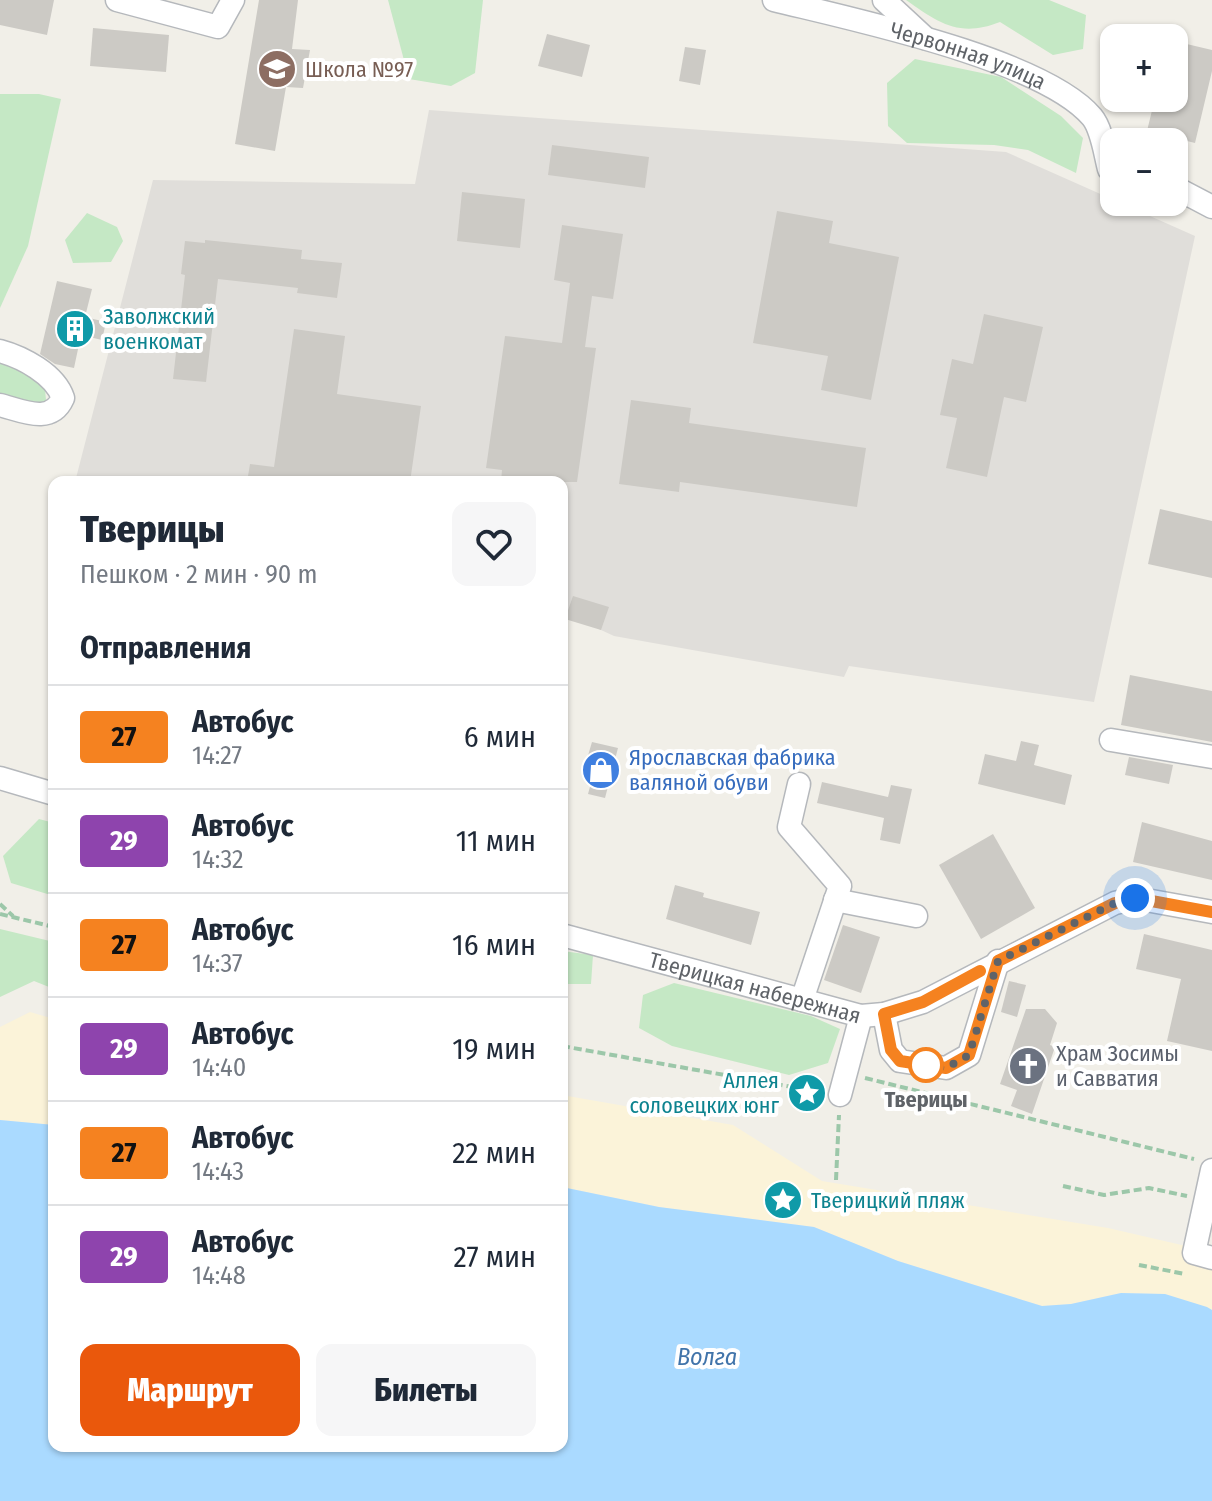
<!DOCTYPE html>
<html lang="ru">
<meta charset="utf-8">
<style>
body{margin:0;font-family:"Fira Sans Condensed",sans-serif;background:#f6f6f7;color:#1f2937;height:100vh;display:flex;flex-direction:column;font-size:30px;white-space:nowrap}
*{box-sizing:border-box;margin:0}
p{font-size:26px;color:#747a83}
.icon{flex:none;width:44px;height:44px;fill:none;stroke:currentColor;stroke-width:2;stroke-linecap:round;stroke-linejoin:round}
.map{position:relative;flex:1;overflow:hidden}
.drawer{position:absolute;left:48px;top:476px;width:520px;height:976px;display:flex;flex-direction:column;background:#fff;border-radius:16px;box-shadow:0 2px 6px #0004}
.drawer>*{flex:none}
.badge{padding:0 16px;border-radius:6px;font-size:28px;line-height:52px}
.fabs{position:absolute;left:1100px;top:24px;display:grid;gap:16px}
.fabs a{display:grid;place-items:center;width:88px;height:88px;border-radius:16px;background:#fff;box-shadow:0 2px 6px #0004;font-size:40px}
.you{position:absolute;width:40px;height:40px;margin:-20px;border:6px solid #fff;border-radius:50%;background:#1a73e8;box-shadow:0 0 0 12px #1a73e833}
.map>.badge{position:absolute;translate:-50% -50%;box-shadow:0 0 0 4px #fff}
h2{padding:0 32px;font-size:30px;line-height:72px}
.round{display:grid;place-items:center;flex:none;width:84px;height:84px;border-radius:16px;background:#f6f6f7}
.head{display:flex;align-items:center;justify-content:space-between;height:136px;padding:0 32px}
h1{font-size:38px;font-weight:800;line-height:60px}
.button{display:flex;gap:16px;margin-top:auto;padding:16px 32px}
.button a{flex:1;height:92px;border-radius:16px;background:#ea580c;color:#fff;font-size:32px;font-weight:800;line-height:92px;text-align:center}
.button a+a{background:#f6f6f7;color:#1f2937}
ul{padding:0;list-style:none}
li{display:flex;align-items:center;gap:24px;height:104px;padding:0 32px;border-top:2px solid #e0e1e3}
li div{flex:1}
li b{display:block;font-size:30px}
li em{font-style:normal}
li .badge{min-width:88px;font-weight:700;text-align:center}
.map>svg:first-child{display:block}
.industrial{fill:#e0deda}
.green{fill:#c5e8c5}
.sand{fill:#fbf3d9}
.water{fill:#aadaff}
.building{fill:#cccac5}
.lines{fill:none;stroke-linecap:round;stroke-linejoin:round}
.minor-casing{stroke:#b5b8bc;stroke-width:25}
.path{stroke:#9cc7a9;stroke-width:4;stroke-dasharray:8 4;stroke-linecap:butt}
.minor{stroke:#fff;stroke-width:22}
.line-casing{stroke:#fff;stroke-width:18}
.line{stroke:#f58220;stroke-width:12}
.walk{stroke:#5f6368;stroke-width:8;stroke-dasharray:0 14.4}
.stop-dot{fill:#fff;stroke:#f58220;stroke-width:4}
.labels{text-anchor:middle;stroke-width:8;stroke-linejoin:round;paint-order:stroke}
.street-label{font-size:22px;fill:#5f6368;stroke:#fff}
.education-label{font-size:22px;fill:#785e54;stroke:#fff;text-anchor:start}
.culture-label{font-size:22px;fill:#0d838f;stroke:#fff;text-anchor:start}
.shop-label{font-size:22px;fill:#366cbe;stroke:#fff;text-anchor:start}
.worship-label{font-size:22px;fill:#5b616d;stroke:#fff;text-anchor:start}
.stop-label{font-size:22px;font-weight:bold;fill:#5f6368;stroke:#fff}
.water-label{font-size:24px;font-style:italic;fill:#4174aa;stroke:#fff}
</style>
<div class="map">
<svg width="1212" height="1501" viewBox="0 0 1212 1501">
<rect width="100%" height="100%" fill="#f1efe8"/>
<polygon class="industrial" points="429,110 1006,152 1195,236 1094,702 849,666 844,677 614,636 562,612 562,482 75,482 153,180 415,184"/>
<g class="green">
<polygon points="388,0 483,0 475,73 451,86 409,79"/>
<path d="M 906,0 L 1049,0 L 1086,15 L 1083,49 L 1053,55 L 1000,22 C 959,38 939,23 906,0 Z"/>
<polygon points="915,59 1001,77 1061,116 1083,138 1076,173 1028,150 994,145 907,143 888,126 887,83"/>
<polygon points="0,94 39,94 61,99 28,246 0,308"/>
<polygon points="87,213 117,227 123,241 111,262 73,263 65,240"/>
<polygon points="0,354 44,379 46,400 34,409 0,396"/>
<polygon points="39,819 54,823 54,896 11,883 3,856"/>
<polygon points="0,929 54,942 54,989 34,981 0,997"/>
<polygon points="562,951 593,955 591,984 562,984"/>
<polygon points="674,983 811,1016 840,1029 828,1063 789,1075 672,1046 639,1028 643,995"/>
</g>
<g class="sand">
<polygon points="30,1012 54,1019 54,1125 0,1120 0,1027"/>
<polygon points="562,1095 733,1125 822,1181 1108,1228 1212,1252 1212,1310 1165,1294 1121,1293 1071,1304 1042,1306 898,1261 814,1227 659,1207 562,1187"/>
</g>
<polygon class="water" points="0,1120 54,1125 54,1446 562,1446 562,1187 659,1207 814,1227 898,1261 1042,1306 1071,1304 1121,1293 1165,1294 1207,1307 1212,1310 1212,1501 0,1501"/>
<g class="building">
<polygon points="0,0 54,0 47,35 0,25"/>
<polygon points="259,0 298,0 292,49 310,50 303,88 286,87 275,151 235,144"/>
<polygon points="93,28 169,35 166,72 90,66"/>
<polygon points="547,34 590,45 582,77 538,66"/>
<polygon points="1174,41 1212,50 1212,71 1195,143 1147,131 1155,98 1174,98"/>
<polygon points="685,47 706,50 700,85 679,81"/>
<polygon points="552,145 649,157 645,188 548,175"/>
<polygon points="462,192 525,199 520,248 457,241"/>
<polygon points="777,211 833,221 829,243 899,257 871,400 821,390 828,356 753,343"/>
<polygon points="562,225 623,234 613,299 592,296 585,347 596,348 577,482 501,482 502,470 486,468 505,336 562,343 570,283 554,280"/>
<polygon points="205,240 302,250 301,259 342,263 337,298 297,293 298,288 218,279 206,382 173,379 185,275 181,274 185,241 205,243"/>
<polygon points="57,281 92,289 85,317 106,322 102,340 81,335 74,368 55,364 40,354"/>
<polygon points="984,314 1043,327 1026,402 1004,397 987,477 946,468 957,418 940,415 952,359 973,364"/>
<polygon points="294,329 345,336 337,394 421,406 410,482 247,482 250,464 274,467"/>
<polygon points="631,400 691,408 689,423 866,448 857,507 680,482 679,492 619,484"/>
<polygon points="1160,509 1212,521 1212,578 1148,564"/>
<polygon points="573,596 609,607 601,630 565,619"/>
<polygon points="1130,675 1212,691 1212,742 1121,725"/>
<polygon points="1021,741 1039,745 1034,765 1072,775 1065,805 978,784 985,754 1016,761"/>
<polygon points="592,742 618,748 605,798 588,794 594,772 584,769"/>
<polygon points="1129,757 1173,765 1169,784 1125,775"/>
<polygon points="822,782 888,797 891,785 912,789 900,844 880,840 884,818 817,803"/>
<polygon points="1142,822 1212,841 1212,880 1133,862"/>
<polygon points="993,834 1035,908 981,939 939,865"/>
<polygon points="675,885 704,893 703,897 760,912 751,945 666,919"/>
<polygon points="843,925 880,937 861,993 824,980"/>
<polygon points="1144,934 1212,950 1212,1051 1167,1041 1181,979 1136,969"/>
<polygon points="1009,981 1026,985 1017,1017 1001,1012"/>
<polygon points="1026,1009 1045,1009 1057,1023 1050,1045 1055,1047 1032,1114 1011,1106 1017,1090 1000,1084"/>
</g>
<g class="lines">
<defs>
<g id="minor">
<polyline points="117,0 218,27 233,0"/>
<path id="s1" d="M 774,0 C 851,19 1043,59 1092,117 C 1102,129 1105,154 1109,169 L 1114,170"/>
<polyline points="884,0 925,38"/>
<polyline points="1174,187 1212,207"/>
<path d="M 0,351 C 22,357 55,374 63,398 C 51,425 23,411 0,405"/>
<polyline points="1111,740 1212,757"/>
<polyline points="0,778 54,794"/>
<polyline points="799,784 789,827 840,886 802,1000"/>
<polyline points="835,900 916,916"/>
<path id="s2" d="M 562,935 L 861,1016 L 884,1014 L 923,1002 L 1115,903 L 1135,898 L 1212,912"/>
<polyline points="884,1014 891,1050 900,1061 946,1068 969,1055 998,961"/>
<polyline points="840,1095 861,1016"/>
<polyline points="1212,1170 1194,1253 1212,1258"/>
</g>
</defs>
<use href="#minor" class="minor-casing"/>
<g class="path">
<polyline points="0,904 13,916"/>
<polyline points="0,914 54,927"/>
<polyline points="562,1046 820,1092"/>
<polyline points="865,1078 1194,1159"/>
<polyline points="836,1180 839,1115"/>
<polyline points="1063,1186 1104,1195 1149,1188 1187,1196"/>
<polyline points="1139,1265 1185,1274"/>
</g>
<use href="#minor" class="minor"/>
</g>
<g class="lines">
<defs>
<polyline id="line" points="980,971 923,1002 884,1014 891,1050 900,1061 946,1068 969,1055 998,961 1115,903 1135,898 1212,912"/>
</defs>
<use href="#line" class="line-casing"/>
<use href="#line" class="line"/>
<polyline class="walk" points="926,1065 946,1068 969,1055 998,961 1115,903 1135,898"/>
</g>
<defs>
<symbol id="school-disc" viewBox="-11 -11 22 22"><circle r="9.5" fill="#8d6e63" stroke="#fff"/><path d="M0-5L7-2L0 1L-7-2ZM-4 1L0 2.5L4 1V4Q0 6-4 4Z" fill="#fff"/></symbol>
<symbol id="building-disc" viewBox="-11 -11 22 22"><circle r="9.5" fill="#0f9aa8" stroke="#fff"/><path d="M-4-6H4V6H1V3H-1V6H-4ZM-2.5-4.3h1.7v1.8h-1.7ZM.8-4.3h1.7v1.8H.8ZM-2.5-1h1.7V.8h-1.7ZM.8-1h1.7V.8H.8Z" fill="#fff"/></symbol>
<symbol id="shop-disc" viewBox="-11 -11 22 22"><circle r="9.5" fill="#3f7fe0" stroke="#fff"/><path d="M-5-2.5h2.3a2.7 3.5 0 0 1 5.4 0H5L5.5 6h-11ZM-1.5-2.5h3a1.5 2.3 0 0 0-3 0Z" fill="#fff"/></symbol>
<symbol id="church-disc" viewBox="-11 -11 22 22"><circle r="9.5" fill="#6b7280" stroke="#fff"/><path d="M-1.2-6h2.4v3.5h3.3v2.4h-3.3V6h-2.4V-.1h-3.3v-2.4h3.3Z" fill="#fff"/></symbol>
<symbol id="sight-disc" viewBox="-11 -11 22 22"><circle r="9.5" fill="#0f9aa8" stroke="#fff"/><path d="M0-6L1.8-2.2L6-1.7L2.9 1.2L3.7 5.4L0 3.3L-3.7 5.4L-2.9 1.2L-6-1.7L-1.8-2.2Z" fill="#fff"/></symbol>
</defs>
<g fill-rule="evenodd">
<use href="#school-disc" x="255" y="47" width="44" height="44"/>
<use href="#building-disc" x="53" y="307" width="44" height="44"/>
<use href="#shop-disc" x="579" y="748" width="44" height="44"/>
<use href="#church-disc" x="1006" y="1044" width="44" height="44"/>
<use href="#sight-disc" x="785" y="1071" width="44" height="44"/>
<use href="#sight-disc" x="761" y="1178" width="44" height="44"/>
</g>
<circle class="stop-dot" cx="926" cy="1065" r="16"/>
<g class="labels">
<g class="street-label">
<text dy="8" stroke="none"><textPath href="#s1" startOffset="202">Червонная улица</textPath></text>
<text dy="8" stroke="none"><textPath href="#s2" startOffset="200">Тверицкая набережная</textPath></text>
</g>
<g class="education-label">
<text x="305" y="77">Школа №97</text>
</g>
<g class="culture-label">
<text x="103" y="324">Заволжский<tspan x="103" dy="25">военкомат</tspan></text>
<text x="779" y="1088" text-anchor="end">Аллея<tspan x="779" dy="25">соловецких юнг</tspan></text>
<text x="811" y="1208">Тверицкий пляж</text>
</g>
<g class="shop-label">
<text x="629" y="765">Ярославская фабрика<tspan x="629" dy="25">валяной обуви</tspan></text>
</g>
<g class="worship-label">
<text x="1056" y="1061">Храм Зосимы<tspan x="1056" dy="25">и Савватия</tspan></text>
</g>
<g class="stop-label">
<text x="926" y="1107">Тверицы</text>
</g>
<g class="water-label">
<text x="707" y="1365">Волга</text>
</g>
</g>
</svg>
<div class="fabs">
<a>+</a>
<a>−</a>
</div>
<div class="you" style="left:1135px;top:898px"></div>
<section class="drawer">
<div class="head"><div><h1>Тверицы</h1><p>Пешком · 2 мин · 90 m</p></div><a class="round"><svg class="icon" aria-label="heart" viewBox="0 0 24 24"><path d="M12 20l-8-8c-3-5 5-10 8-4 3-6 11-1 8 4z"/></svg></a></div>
<h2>Отправления</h2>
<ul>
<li><span class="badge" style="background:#f58220;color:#111">27</span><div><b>Автобус</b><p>14:27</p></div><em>6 мин</em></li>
<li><span class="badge" style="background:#8e44ad;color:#fff">29</span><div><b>Автобус</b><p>14:32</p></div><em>11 мин</em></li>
<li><span class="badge" style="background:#f58220;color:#111">27</span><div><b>Автобус</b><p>14:37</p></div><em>16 мин</em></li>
<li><span class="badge" style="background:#8e44ad;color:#fff">29</span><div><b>Автобус</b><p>14:40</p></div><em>19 мин</em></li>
<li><span class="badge" style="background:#f58220;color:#111">27</span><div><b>Автобус</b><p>14:43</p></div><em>22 мин</em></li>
<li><span class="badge" style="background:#8e44ad;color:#fff">29</span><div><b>Автобус</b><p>14:48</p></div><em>27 мин</em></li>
</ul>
<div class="button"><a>Маршрут</a><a>Билеты</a></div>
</section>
</div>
